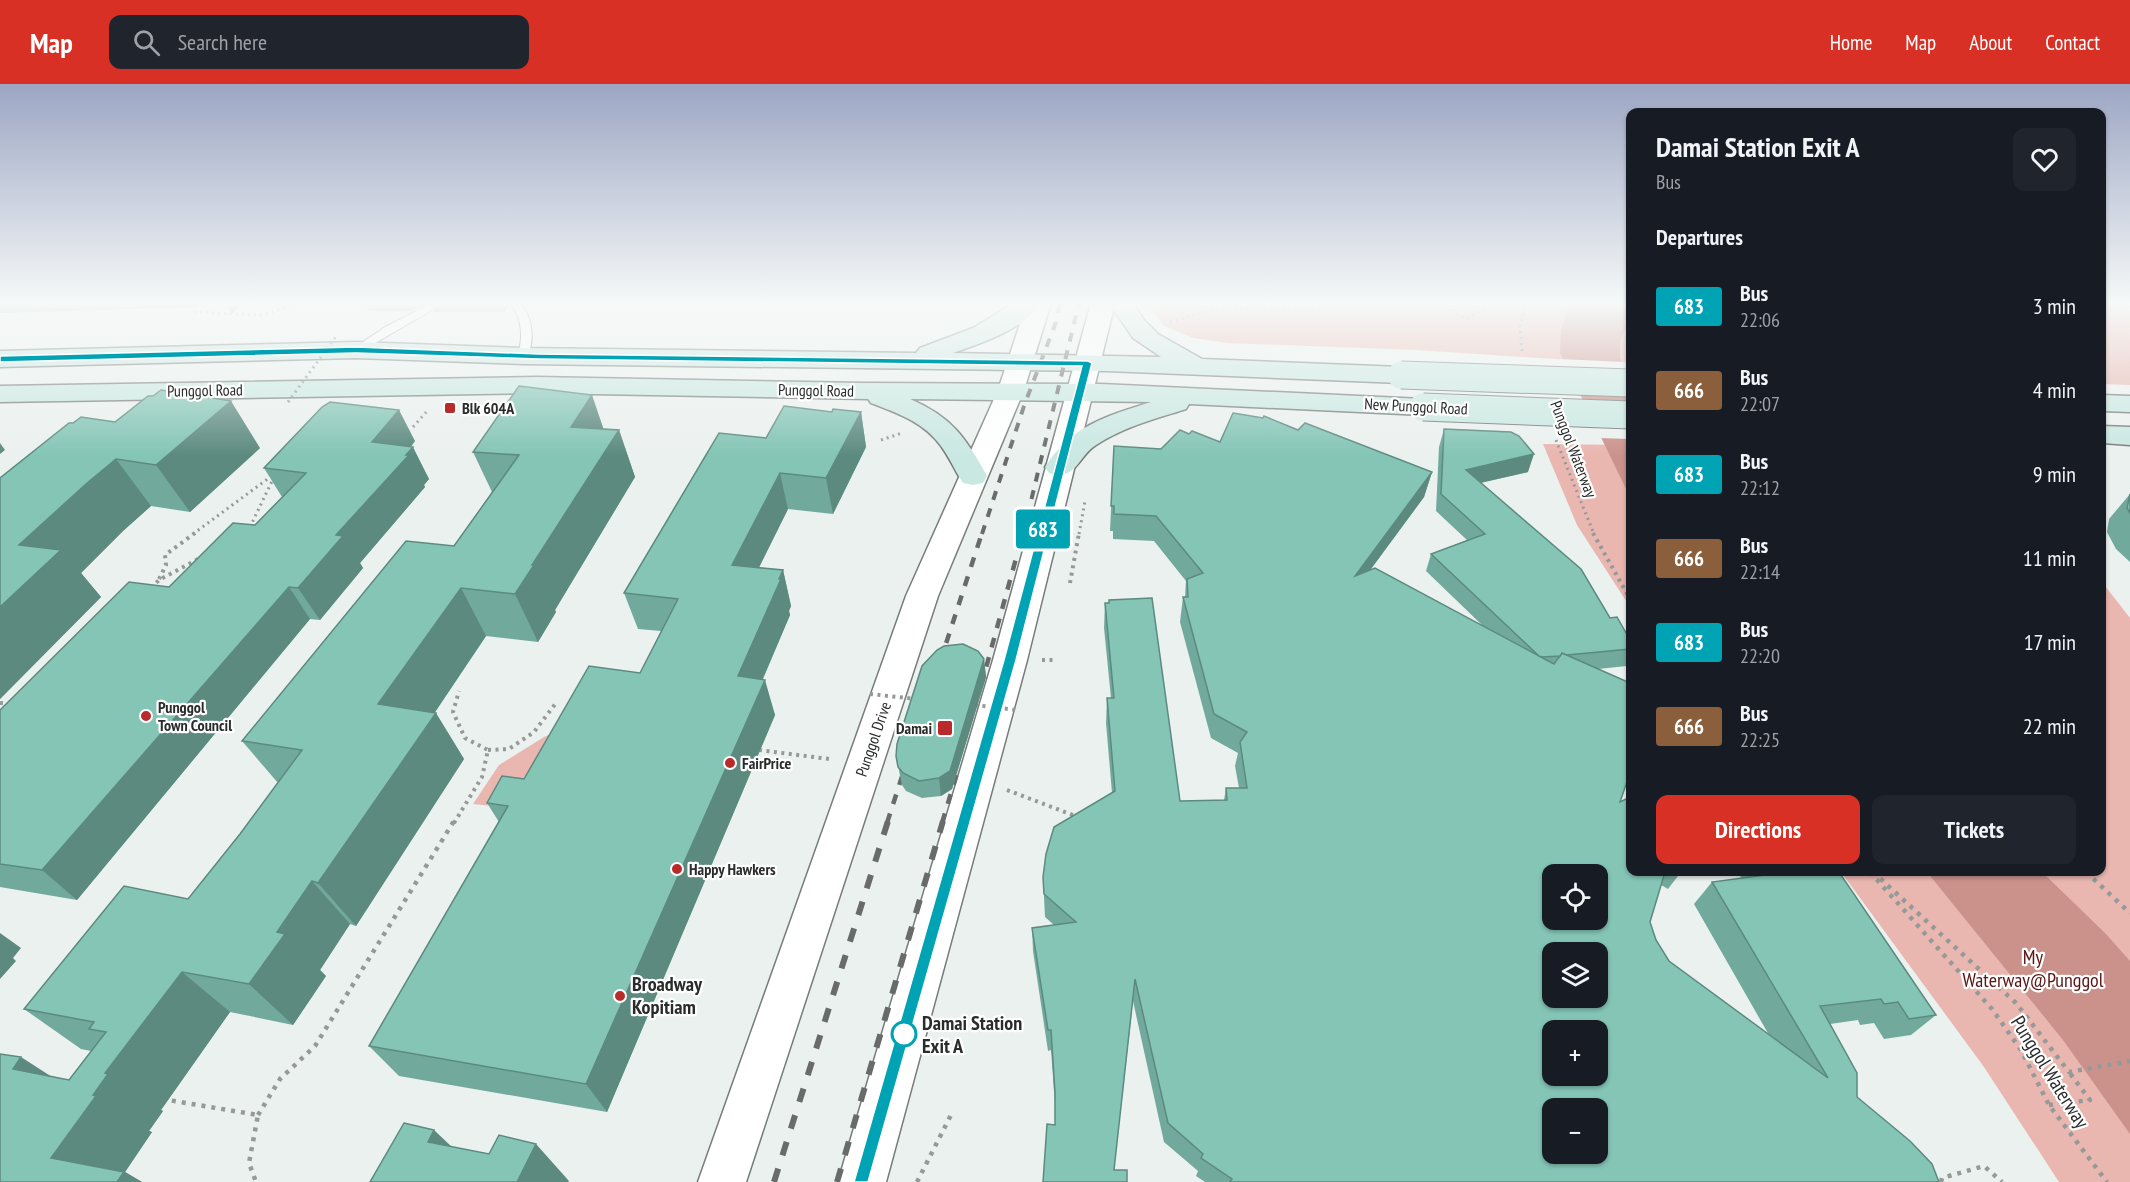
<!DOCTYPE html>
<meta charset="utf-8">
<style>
body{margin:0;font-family:"PT Sans Narrow",sans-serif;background:#20242c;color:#f1f3f6;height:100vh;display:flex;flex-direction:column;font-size:22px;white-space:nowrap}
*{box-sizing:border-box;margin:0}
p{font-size:20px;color:#9ea1a6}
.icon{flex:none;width:33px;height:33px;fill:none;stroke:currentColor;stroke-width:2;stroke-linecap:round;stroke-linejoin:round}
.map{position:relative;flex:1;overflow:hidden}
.drawer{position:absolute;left:1626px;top:24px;width:480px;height:768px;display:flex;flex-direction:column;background:#171b24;border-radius:12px;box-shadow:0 2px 4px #0004}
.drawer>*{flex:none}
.badge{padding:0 12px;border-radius:4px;font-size:21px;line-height:39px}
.buttons{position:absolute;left:1542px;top:780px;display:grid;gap:12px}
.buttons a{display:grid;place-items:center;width:66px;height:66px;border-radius:12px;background:#171b24;box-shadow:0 2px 4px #0004;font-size:30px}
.map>.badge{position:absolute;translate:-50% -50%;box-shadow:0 0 0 3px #fff}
h2{padding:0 30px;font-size:22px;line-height:54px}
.round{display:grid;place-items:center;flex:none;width:63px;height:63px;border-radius:12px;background:#20242c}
.head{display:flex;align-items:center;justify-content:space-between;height:102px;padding:0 30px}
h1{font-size:28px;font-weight:700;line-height:45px}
.cta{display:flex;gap:12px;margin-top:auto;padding:12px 30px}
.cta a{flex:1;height:69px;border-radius:12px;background:#d93025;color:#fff;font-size:24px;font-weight:700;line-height:69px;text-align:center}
.cta a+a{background:#20242c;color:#f1f3f6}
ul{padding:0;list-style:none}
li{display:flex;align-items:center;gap:18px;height:84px;padding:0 30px}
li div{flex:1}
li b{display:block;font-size:22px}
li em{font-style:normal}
li .badge{min-width:66px;font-weight:700;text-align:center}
header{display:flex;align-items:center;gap:36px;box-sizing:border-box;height:84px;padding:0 30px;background:#d93025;color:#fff}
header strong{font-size:28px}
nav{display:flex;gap:33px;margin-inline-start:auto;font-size:21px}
.search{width:420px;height:54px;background:#20242c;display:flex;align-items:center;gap:15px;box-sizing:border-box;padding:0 21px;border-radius:12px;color:#9ea1a6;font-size:22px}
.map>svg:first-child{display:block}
.green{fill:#e9b6b0}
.water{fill:#cb928c}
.pier{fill:#ebf1ef}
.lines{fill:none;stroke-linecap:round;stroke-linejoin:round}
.service-casing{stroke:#777c7b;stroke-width:2}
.tertiary-casing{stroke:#777c7b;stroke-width:3}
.secondary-casing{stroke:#777c7b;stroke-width:3}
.path-far2{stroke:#959998;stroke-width:3;stroke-dasharray:2 4;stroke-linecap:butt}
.path-far1{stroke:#959998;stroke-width:4;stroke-dasharray:3 4.5;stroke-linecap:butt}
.path{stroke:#959998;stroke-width:4.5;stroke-dasharray:4 6;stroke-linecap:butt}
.service{fill:#fff;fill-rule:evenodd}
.tertiary{fill:#fff;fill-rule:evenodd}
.secondary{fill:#cae8e2;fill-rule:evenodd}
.rail-far2{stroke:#686b6a;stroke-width:4;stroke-dasharray:9 9;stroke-linecap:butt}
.rail-far1{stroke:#686b6a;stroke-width:4.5;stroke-dasharray:10 10;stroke-linecap:butt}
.rail{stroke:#686b6a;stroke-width:6;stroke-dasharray:14 14;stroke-linecap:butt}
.secondary-bridge-casing{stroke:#777c7b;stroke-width:29;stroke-linecap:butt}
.path-bridge-far1{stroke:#959998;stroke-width:3;stroke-dasharray:2 4;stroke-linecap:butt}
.path-bridge{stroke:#959998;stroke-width:4;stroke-dasharray:3 4.5;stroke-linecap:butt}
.secondary-bridge{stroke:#cae8e2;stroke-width:27}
.wall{fill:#72a99d}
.shaded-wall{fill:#5c8a7f}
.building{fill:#84c5b6;stroke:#5c8a7f;stroke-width:1.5;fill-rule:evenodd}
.line{fill:#00a3b4;stroke:#fff;stroke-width:1.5}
.poi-dot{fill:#b92a2a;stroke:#fff;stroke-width:2}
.stop-dot{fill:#fff;stroke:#00a3b4;stroke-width:3}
.labels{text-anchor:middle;stroke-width:4.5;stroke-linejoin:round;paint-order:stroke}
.street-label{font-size:16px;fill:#2a2c2c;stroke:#fff}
.poi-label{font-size:16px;font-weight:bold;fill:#2a2c2c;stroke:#fff;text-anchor:start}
.near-park-label{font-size:20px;fill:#5a1514;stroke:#fff}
.near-poi-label{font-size:20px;font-weight:bold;fill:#2a2c2c;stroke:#fff;text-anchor:start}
.near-stop-label{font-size:20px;font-weight:bold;fill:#2a2c2c;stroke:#fff;text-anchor:start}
.near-street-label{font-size:20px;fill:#2a2c2c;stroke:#fff}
</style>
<header>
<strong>Map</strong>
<div class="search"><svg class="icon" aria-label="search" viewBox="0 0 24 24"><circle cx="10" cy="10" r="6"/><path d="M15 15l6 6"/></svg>Search here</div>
<nav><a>Home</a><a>Map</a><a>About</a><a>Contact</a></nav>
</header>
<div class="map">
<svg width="2130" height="1098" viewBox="0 0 2130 1098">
<rect width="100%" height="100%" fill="#ebf1ef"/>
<g class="green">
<polygon points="1147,219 1630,219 1630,280 1417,266 1227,259 1193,254 1164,242"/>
<polygon points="2102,219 2130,219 2130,301 2102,300"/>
<polygon points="1543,360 1630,361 1630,523 1577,441"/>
<polygon points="2102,498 2130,534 2130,1098 2059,1098 1984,983 1841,788 2102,788"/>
<polygon points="563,645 528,707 493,722 473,720 499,681 544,653"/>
</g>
<g class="water">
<polygon points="1569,219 1630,219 1630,236 1620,256 1620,274 1630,297 1630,413 1560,269 1561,246"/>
<polygon points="1927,788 2042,788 2105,849 2130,877 2130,1050 2063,956"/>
</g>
<g class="pier">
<polygon points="1559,275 1625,278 1630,290 1630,313 1577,311"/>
<polygon points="1579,315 1630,318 1630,355 1598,354"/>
</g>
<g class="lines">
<defs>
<g id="service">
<polygon points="432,219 444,219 360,268 352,268 351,266 385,243"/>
<path d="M 510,219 L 520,219 C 533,234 535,256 527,274 L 523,275 L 518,272 C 523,252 523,236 510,219 Z"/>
</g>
<g id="tertiary">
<polygon points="1027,219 1051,219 1024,306 938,512 746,1098 698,1098 906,512 998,306"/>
<polygon points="1091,219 1115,219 1027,576 886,1098 838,1098 993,576"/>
</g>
<g id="secondary">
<path d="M 1014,219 L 1041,219 C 1023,246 982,259 953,269 L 1161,273 L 1133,254 L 1109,219 L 1133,219 L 1144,236 L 1158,250 L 1202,275 L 1401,283 L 1410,285 L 1414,291 L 1410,297 L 1401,299 L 1107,287 L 523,280 L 356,274 L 0,283 L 0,267 L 356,258 L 523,264 L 916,269 L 920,264 L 973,244 Z"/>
<path d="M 537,293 L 864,299 L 1101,300 L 1423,315 L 1433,317 L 1437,323 L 1433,329 L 1423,331 L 1189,320 L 1186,325 C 1155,335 1123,343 1096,361 C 1077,373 1077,397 1049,389 L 1045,383 C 1071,342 1106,332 1151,318 L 910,315 C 952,333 966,354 987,392 L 983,399 L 973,401 L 963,399 C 955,387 950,374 941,362 C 924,338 897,329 871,319 L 868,315 L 537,309 L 0,318 L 0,302 Z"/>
<polygon points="2102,311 2130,312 2130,328 2102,327"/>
<polygon points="2102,342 2130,343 2130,361 2102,359"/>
</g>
</defs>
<use href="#service" class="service-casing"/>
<use href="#tertiary" class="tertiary-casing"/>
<use href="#secondary" class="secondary-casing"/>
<g class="path-far2">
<polyline points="1407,219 1417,223 1432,219"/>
<polyline points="1454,219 1454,228 1466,235 1490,222 1524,224"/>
<polyline points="194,228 263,231 299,219"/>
<path d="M 1170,238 C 1188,233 1206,226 1225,225 C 1269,222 1311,232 1355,219"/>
<polyline points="1522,267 1520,242 1527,219"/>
<polyline points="413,343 429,325"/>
<polyline points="881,356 902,349"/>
<polyline points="1556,356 1594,450"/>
<polyline points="250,443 274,393"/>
<polyline points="193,450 273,391"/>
<polyline points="1079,450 1085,417"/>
</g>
<g class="path-far1">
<polyline points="1593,449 1630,515"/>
<polyline points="159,495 166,481 165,471 195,449"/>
<polyline points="1070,499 1079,449"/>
<polyline points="151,504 159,496 200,474"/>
<polyline points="1042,576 1053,576"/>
<polyline points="0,619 9,620"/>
<polyline points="488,666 509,665 534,648 556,619"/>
<polyline points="759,666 829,675"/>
<polyline points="1007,706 1078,733"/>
<polyline points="454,739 482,693 488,666 465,654 453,628 459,607"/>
</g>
<g class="path">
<polyline points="1870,788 1992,925 2021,966 2049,1021 2107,1098"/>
<polyline points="1873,788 2016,919 2069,988 2130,977"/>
<polyline points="2086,788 2130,829"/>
<polyline points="162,1015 258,1031 249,1079 256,1098"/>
<polyline points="2049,1021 2090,1016 2069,988"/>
<polyline points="258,1031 280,995 315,962 454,737"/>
<polyline points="917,1098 953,1027"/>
<polyline points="1941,1098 1942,1094 1984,1082 2002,1098"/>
</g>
<use href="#service" class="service"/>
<use href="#tertiary" class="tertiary"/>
<use href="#secondary" class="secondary"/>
<g class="rail-far2">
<polyline points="982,450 1024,322 1056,238 1060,219"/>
<polyline points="1023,450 1079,219"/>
</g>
<g class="rail-far1">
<polyline points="940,578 982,449"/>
<polyline points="981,602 1023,449"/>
<polyline points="887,739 906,680"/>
<polyline points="942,739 957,689"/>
</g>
<g class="rail">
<polyline points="774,1098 888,737"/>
<polyline points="837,1098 943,737"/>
</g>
<defs>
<g id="secondary-bridge">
<polyline points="1401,291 1630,299"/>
<polyline points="1423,323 1630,331"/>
</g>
</defs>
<use href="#secondary-bridge" class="secondary-bridge-casing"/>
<polyline class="path-bridge-far1" points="288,318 337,251"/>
<g class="path-bridge">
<polyline points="870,610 916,615"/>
<polyline points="975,621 1017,626"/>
</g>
<use href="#secondary-bridge" class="secondary-bridge"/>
</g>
<g class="wall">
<polygon points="0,219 201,219 197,223 0,229"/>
<polygon points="366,219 428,219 411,227 369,227 365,220"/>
<polygon points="433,219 510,219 504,228 434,228 431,220"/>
<polygon points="832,328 861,328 866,363 833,430 788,425 759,483 783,486 791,522 789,527 790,531 763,595 775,631 607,1028 399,992 369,962 499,738 487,719 524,695 640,589 661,547 638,545 624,509 766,354"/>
<polygon points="69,339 260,364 190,428 151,422 123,447 81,489 101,513 0,615 0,394"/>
<polygon points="604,345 619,346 635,393 555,526 556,528 538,558 486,552 435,628 464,675 356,842 350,840 320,886 326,892 293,941 230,928 161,1026 163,1027 149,1047 152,1048 125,1088 142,1098 0,1098 51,992 69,996 91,967 81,965 24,925 188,815 240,750 278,699 242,657 454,462 492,408 473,368"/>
<polygon points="1444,345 1528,388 1481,399 1610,534 1630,565 1630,575 1627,582 1598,585 1630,788 1681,788 1668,805 1661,801 1650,838 1656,856 1669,877 1769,951 1694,820 1712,798 1742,794 1735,788 1839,788 1936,931 1911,951 1884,955 1874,939 1860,941 1858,936 1830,940 1857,1013 1939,1098 1205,1098 1196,1092 1198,1087 1164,1058 1133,917 1114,1086 1127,1098 1055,1041 1055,1021 1051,966 1048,967 1033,867 1032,844 1054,841 1045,833 1043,793 1112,709 1106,639 1107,614 1111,614 1104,544 1105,519 1180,717 1224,716 1226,704 1239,704 1235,682 1238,669 1211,654 1180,538 1183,513 1185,513 1186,497 1154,457 1113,455 1113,447 1110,447 1114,362 1161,365 1189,350 1220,358 1298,346 1432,388 1424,413 1371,485 1482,541 1426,487 1431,470 1467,456 1436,427 1439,363"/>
<polygon points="415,357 411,363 429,395 424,401 425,403 360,479 363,484 320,536 310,535 77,816 0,803 0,626 255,441 282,413 264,384"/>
<polygon points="2130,410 2130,478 2116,465 2107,448 2109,435"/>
<polygon points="984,575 986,593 952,705 941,712 922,714 906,707 902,701 896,672"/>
</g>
<g class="shaded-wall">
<polygon points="194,219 201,219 197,223"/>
<polygon points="225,219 242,219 232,230"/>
<polygon points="410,219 428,219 411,227 407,220"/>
<polygon points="502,219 510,219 504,228 501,220"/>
<polygon points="592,311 608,358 571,343"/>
<polygon points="231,317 260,364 190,428 156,381"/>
<polygon points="399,326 415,357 389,390 372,358"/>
<polygon points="861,328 866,363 833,430 826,394"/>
<polygon points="619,346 635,393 555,526 556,528 538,558 515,510 532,481"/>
<polygon points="0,359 5,366 0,370"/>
<polygon points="413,363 429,395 424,401 425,403 360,479 363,484 320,536 298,504 336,451"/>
<polygon points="1534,370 1528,388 1461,403 1466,386"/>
<polygon points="116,375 151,422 123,447 81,489 101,513 0,615 0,523 19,461 86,400"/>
<polygon points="1432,388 1424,413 1348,516 1355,492"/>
<polygon points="780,389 788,425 743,516 732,481"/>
<polygon points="783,486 791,522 789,527 790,531 749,627 738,592"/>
<polygon points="289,503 310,535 77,816 42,786"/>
<polygon points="461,504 486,552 409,667 378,620"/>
<polygon points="984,575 986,593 952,705 941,712 939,694"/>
<polygon points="765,596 775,631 607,1028 586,1000"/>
<polygon points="436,629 464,675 356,842 318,799"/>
<polygon points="312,797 350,840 320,886 326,892 293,941 249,900 277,848"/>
<polygon points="0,849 21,864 13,874 16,877 0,895"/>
<polygon points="182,888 230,928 161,1026 163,1027 149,1047 152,1048 125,1088 142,1098 94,1098 51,1074 93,1011 105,989"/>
<polygon points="21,973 80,1011 13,985"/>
<polygon points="434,1046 473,1083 428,1058"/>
<polygon points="536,1060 569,1097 568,1098 517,1098"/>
</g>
<g class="building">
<polygon points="366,219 410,219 407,220 365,220"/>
<polygon points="433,219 502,219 501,220 431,220"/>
<polygon points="519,302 592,311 571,343 619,346 532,481 534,481 515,510 461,504 378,620 436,629 318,799 312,797 277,848 285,850 249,900 182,888 105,989 108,990 93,1011 96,1012 51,1074 124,1088 117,1098 0,1098 0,970 21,973 13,985 69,996 106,948 89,945 94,938 24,925 124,802 188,815 240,750 302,666 242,657 406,457 454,462 519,371 473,368"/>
<polygon points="161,306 231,317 156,381 116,375 86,400 19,461 61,466 0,523 0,394 69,339 73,339 81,333 115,338 148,312 153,312"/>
<polygon points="330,318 399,326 372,358 413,363 406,371 409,371 336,451 343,452 298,504 289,503 42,786 0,780 0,626 129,498 169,503 233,439 255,441 306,389 264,384 322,323"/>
<polygon points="784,322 832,328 833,325 861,328 826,394 780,389 732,481 783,486 779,495 781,495 738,592 765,596 586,1000 369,962 508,722 487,719 502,692 524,695 589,582 640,589 678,515 624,509 719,349 766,354"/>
<path d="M 1233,329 L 1263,334 L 1264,332 L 1298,346 L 1305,339 L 1432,388 L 1355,492 L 1375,484 L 1554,580 L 1562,569 L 1630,599 L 1630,689 L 1620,718 L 1630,713 L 1630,788 L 1665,788 L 1650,838 L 1656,856 L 1669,877 L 1828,994 L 1712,798 L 1780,789 L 1779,788 L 1839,788 L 1936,931 L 1909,935 L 1898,918 L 1884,920 L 1881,915 L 1820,922 L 1857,989 L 1857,1013 L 1910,1057 L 1932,1080 L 1939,1098 L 1230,1098 L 1232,1095 L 1201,1074 L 1203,1070 L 1168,1039 L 1135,895 L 1114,1086 L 1127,1086 L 1127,1098 L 1043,1098 L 1047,1040 L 1055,1041 L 1055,1009 L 1051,946 L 1048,946 L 1032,844 L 1076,838 L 1044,810 L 1043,793 L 1046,770 L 1054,743 L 1115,707 L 1107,614 L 1114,614 L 1105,519 L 1109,519 L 1109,516 L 1152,514 L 1180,717 L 1227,716 L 1226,704 L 1247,704 L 1240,658 L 1247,648 L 1214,630 L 1183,513 L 1188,513 L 1187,495 L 1203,489 L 1156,432 L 1114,430 L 1114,422 L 1111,422 L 1114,362 L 1161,365 L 1180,346 L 1189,350 L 1192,347 L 1220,358 ZM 1552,790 L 1598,790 L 1598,836 L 1552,836 ZM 1552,868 L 1598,868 L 1598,914 L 1552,914 ZM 1552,946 L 1598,946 L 1598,992 L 1552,992 ZM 1552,1024 L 1598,1024 L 1598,1070 L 1552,1070 Z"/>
<polygon points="1444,345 1511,348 1519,352 1534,370 1466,386 1581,485 1610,534 1617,533 1630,556 1630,565 1567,571 1562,569 1560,572 1542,573 1539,572 1431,470 1485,450 1441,410"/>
<polygon points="2130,410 2130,429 2127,424"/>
<polygon points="963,560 978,567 984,575 950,687 939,694 919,697 903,689 898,683 896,672 897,660 922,582 937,566 944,562"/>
<polygon points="404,1039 434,1046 428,1058 489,1070 499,1051 536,1060 517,1098 370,1098"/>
</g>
<linearGradient id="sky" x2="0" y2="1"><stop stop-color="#9ca6c3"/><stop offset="0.59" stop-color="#f6f9f8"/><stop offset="1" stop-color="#f6f9f8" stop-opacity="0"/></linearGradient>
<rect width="2130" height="372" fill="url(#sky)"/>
<polygon class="line" points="356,263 539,270 1088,277 1092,279 1016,576 868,1098 854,1098 1004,576 1082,282 539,275 356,269 0,278 0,272"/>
<g class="poi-dot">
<rect x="444" y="318" width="12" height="12" rx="3"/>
<circle cx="146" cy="632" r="6"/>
<rect x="937" y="636" width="16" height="16" rx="3"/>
<circle cx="730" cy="679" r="6"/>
<circle cx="677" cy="785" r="6"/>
<circle cx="620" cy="912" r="6"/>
</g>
<circle class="stop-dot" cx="904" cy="950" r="12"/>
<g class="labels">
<g class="street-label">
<text transform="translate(205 306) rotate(-1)" y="6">Punggol Road</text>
<text transform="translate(816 306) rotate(1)" y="6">Punggol Road</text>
<text transform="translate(1416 322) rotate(3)" y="6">New Punggol Road</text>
<text transform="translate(1574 365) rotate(69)" y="6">Punggol Waterway</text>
<text transform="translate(873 655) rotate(-71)" y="6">Punggol Drive</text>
</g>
<g class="poi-label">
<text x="462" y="330">Blk 604A</text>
<text x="158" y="629">Punggol<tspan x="158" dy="18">Town Council</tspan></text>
<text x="932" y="650" text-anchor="end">Damai</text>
<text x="742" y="685">FairPrice</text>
<text x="689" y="791">Happy Hawkers</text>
</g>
<g class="near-park-label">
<text x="2033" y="880">My<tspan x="2033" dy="23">Waterway@Punggol</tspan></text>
</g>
<g class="near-poi-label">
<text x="632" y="907">Broadway<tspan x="632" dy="23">Kopitiam</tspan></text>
</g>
<g class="near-stop-label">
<text x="922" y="946">Damai Station<tspan x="922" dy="23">Exit A</tspan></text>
</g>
<g class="near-street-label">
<text transform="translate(2050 988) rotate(58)" y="7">Punggol Waterway</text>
</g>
</g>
</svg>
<div class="buttons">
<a><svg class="icon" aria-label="locate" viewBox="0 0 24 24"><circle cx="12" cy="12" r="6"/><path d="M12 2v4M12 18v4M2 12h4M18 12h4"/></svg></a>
<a><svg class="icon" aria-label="layers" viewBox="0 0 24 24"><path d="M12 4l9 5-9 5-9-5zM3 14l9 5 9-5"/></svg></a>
<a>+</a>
<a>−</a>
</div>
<b class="badge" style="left:1043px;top:445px;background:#00a3b4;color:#fff">683</b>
<section class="drawer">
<div class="head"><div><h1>Damai Station Exit A</h1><p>Bus</p></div><a class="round"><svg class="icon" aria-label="heart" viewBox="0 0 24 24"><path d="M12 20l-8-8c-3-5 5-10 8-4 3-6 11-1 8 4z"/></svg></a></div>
<h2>Departures</h2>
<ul>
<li><span class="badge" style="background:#00a3b4;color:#fff">683</span><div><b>Bus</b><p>22:06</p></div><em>3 min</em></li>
<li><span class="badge" style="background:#8b5e3c;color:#fff">666</span><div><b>Bus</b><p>22:07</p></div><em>4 min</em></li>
<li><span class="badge" style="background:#00a3b4;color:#fff">683</span><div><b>Bus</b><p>22:12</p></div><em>9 min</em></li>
<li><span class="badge" style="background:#8b5e3c;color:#fff">666</span><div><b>Bus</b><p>22:14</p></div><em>11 min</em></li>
<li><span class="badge" style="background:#00a3b4;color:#fff">683</span><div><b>Bus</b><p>22:20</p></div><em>17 min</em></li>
<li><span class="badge" style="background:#8b5e3c;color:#fff">666</span><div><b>Bus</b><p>22:25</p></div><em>22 min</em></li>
</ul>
<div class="cta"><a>Directions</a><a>Tickets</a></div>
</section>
</div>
